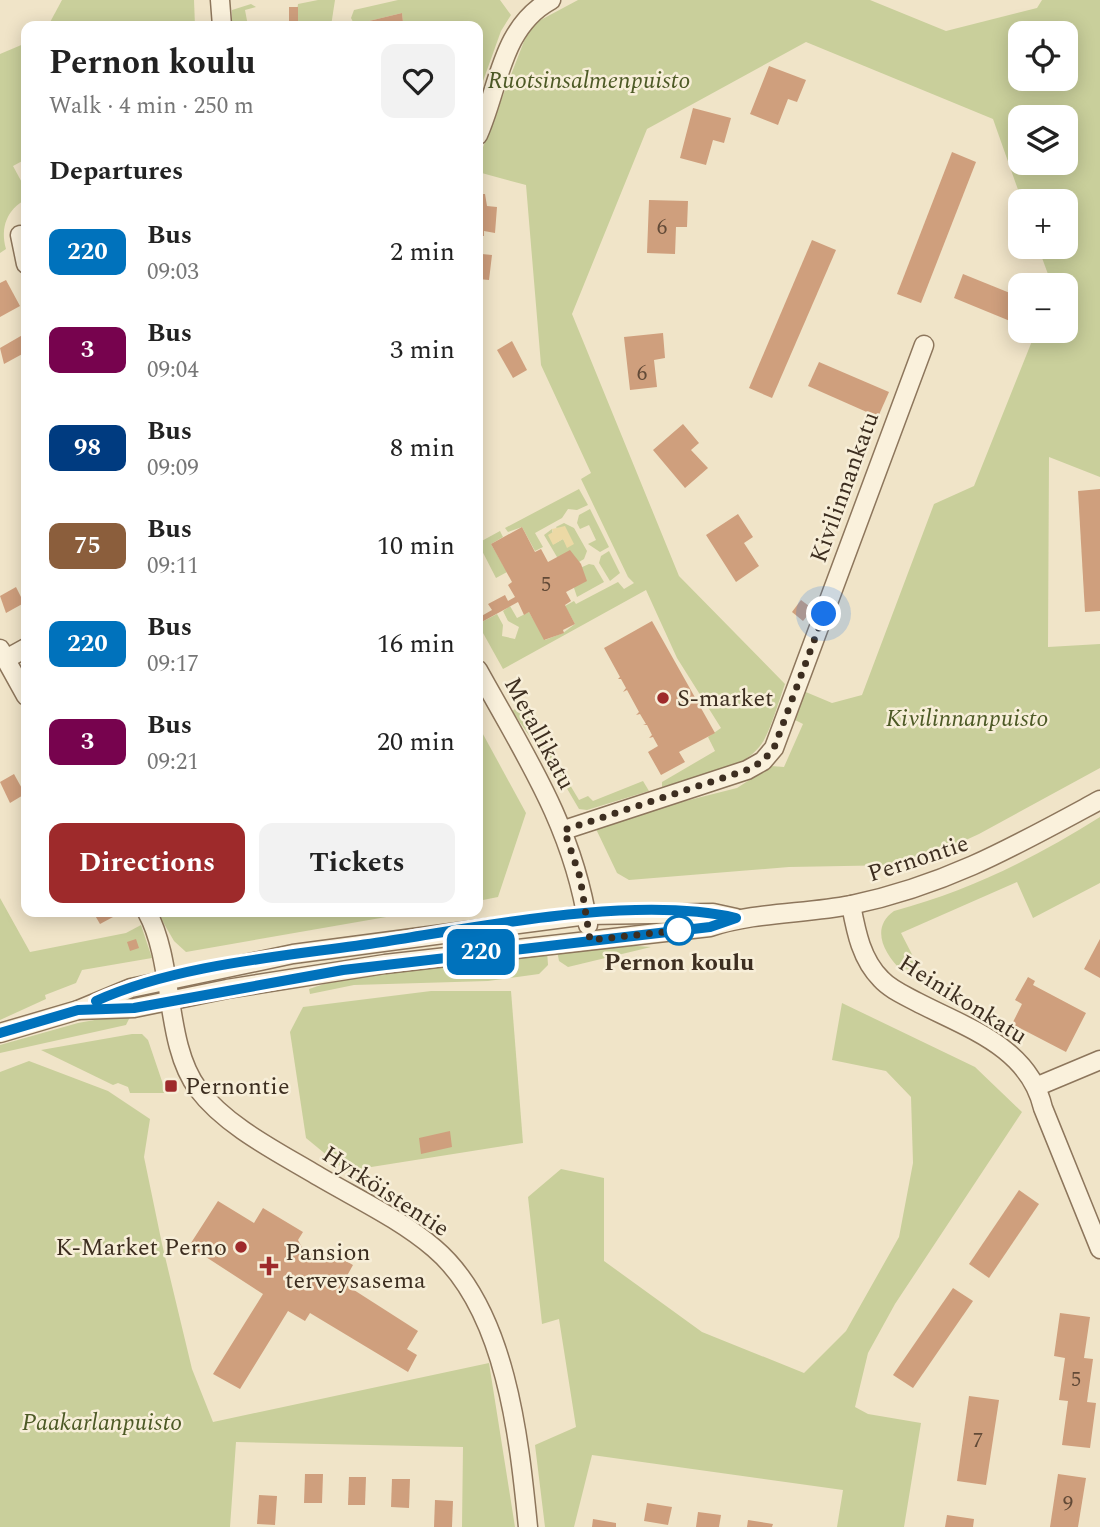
<!DOCTYPE html>
<meta charset="utf-8">
<style>
body{margin:0;font-family:Spectral,serif;background:#f2f2f2;color:#222;height:100vh;display:flex;flex-direction:column;font-size:26px;white-space:nowrap}
*{box-sizing:border-box;margin:0}
p{font-size:23px;color:#767676}
.icon{flex:none;width:38px;height:38px;fill:none;stroke:currentColor;stroke-width:2;stroke-linecap:round;stroke-linejoin:round}
.map{position:relative;flex:1;overflow:hidden}
.side{position:absolute;left:21px;top:21px;width:462px;height:896px;display:flex;flex-direction:column;background:#fff;border-radius:14px;box-shadow:0 4px 18px #0003}
.side>*{flex:none}
.badge{padding:0 14px;border-radius:10px;font-size:24px;line-height:46px}
.buttons{position:absolute;left:1008px;top:21px;display:grid;gap:14px}
.buttons a{display:grid;place-items:center;width:70px;height:70px;border-radius:14px;background:#fff;box-shadow:0 4px 18px #0003;font-size:35px}
.you{position:absolute;width:35px;height:35px;margin:-18px;border:5px solid #fff;border-radius:50%;background:#1a73e8;box-shadow:0 0 0 10px #1a73e833}
.map>.badge{position:absolute;translate:-50% -50%;box-shadow:0 0 0 4px #fff}
h2{padding:0 28px;font-size:26px;line-height:63px}
.round{display:grid;place-items:center;flex:none;width:74px;height:74px;border-radius:14px;background:#f2f2f2}
.head{display:flex;align-items:center;justify-content:space-between;height:119px;padding:0 28px}
h1{font-size:33px;font-weight:700;line-height:52px}
.action{display:flex;gap:14px;margin-top:auto;padding:14px 28px}
.action a{flex:1;height:80px;border-radius:14px;background:#9e2a2b;color:#fff;font-size:28px;font-weight:700;line-height:80px;text-align:center}
.action a+a{background:#f2f2f2;color:#222}
ul{padding:0;list-style:none}
li{display:flex;align-items:center;gap:21px;height:98px;padding:0 28px}
li div{flex:1}
li b{display:block;font-size:26px}
li em{font-style:normal}
li .badge{min-width:77px;font-weight:700;text-align:center}
.map>svg:first-child{display:block}
.green{fill:#c9cf9b;fill-rule:evenodd}
.sand{fill:#ecd9a5}
.building{fill:#cf9f7d}
.lines{fill:none;stroke-linecap:round;stroke-linejoin:round}
.minor-casing{stroke:#8d765c;stroke-width:21}
.minor{stroke:#faf1dc;stroke-width:18}
.line-casing{stroke:#fff;stroke-width:16}
.line{stroke:#0072bc;stroke-width:10}
.walk{stroke:#3d2e20;stroke-width:7;stroke-dasharray:0 12.6}
.poi-dot{fill:#9e2a2b;stroke:#f7eed8;stroke-width:2.5}
.stop-dot{fill:#fff;stroke:#0072bc;stroke-width:3.5}
.labels{text-anchor:middle;stroke-width:5;stroke-linejoin:round;paint-order:stroke}
.number-label{font-size:21px;fill:#624a37}
.park-label{font-size:24px;font-style:italic;fill:#4d5a26;stroke:#f7eed8}
.street-label{font-size:24px;fill:#3d2e20;stroke:#f7eed8}
.poi-label{font-size:24px;fill:#3d2e20;stroke:#f7eed8;text-anchor:start}
.stop-label{font-size:24px;font-weight:bold;fill:#3d2e20;stroke:#f7eed8}
</style>
<div class="map">
<svg width="1100" height="1527" viewBox="0 0 1100 1527">
<rect width="100%" height="100%" fill="#f0e4c8"/>
<g class="green">
<polygon points="62,0 194,0 195,26 48,26"/>
<polygon points="318,0 335,0 331,26 295,26 298,4"/>
<polygon points="398,0 500,0 511,15 501,31 478,95 478,26 408,26 408,22 403,22 402,13 369,21 370,26 355,26 351,18 354,10"/>
<path d="M 578,0 L 870,0 L 946,31 L 1037,8 L 1042,0 L 1100,0 L 1100,477 L 1049,457 L 1048,647 L 1100,644 L 1100,768 L 979,834 L 931,856 L 899,865 L 789,867 L 629,880 L 617,873 L 596,829 L 606,821 L 737,788 L 771,766 L 784,767 L 803,724 L 793,719 L 801,690 L 832,703 L 862,695 L 934,504 L 974,486 L 1036,331 L 1066,331 L 1066,285 L 1052,285 L 1038,247 L 1066,247 L 1066,201 L 1022,201 L 993,119 L 806,42 L 647,129 L 572,314 L 679,576 L 785,684 C 778,703 773,723 764,740 C 747,771 693,778 662,787 L 662,782 L 715,751 L 708,737 L 721,728 L 677,658 L 646,590 L 503,669 L 478,624 L 497,614 L 503,625 L 502,636 L 515,639 L 519,627 L 508,621 L 503,611 L 510,606 L 517,618 L 529,612 L 545,640 L 563,633 L 575,624 L 565,606 L 574,601 L 576,604 L 618,582 L 624,589 L 634,583 L 628,577 L 581,479 L 591,473 L 541,365 L 526,185 L 478,172 L 478,160 L 528,31 L 535,23 ZM 1020,33 L 1066,33 L 1066,79 L 1020,79 ZM 1020,117 L 1066,117 L 1066,163 L 1020,163 Z"/>
<polygon points="251,4 256,7 245,10 248,26 232,26 232,10"/>
<path d="M 26,43 L 26,159 L 13,166 L 26,190 L 26,199 C 7,210 0,227 6,249 L 0,253 L 0,54 Z"/>
<polygon points="579,489 588,505 577,510 568,509 562,518 535,533 543,547 535,551 522,527 508,532 505,528"/>
<polygon points="590,509 609,547 600,552 588,544 596,540 589,525 580,529 577,523 579,515"/>
<polygon points="564,523 574,528 587,551 584,559 579,562 557,557 544,535 552,529 554,544 563,539 568,547 564,527 558,530 556,527"/>
<polygon points="500,531 503,537 491,544 507,572 496,578 478,543"/>
<polygon points="609,551 620,573 610,581 599,563 601,556"/>
<polygon points="589,564 594,565 604,582 577,597 574,588 580,568"/>
<polygon points="522,705 579,800 588,796 593,801 643,781 649,791 587,810 579,809 548,756 544,757 512,711"/>
<polygon points="478,725 526,813 498,897 478,901"/>
<path d="M 1100,817 L 1100,883 L 1033,918 L 1017,882 L 901,933 L 919,968 L 901,970 C 884,953 870,928 894,911 C 969,891 1035,858 1100,817 Z"/>
<polygon points="0,898 30,952 126,933 141,925 152,958 82,970 76,983 45,995 46,999 0,1020"/>
<polygon points="164,912 415,912 186,952 174,941 159,915"/>
<polygon points="610,944 651,947 568,967 559,961 557,950"/>
<polygon points="547,951 548,965 539,974 488,981 354,985 310,994 309,989 351,975"/>
<polygon points="431,991 511,991 523,1143 346,1171 306,1138 290,1032 303,1007"/>
<polygon points="842,1003 975,1067 1022,1112 895,1304 868,1353 855,1407 868,1414 921,1423 904,1527 837,1527 843,1490 592,1455 574,1527 545,1527 535,1445 576,1427 559,1319 542,1324 528,1197 561,1169 604,1178 604,1261 702,1332 804,1373 846,1331 899,1237 913,1163 911,1097 886,1071 832,1060"/>
<polygon points="122,1015 130,1017 126,1025 0,1053 0,1045 78,1023"/>
<polygon points="132,1034 142,1034 148,1040 166,1093 130,1093 128,1087 118,1083 113,1085 41,1050"/>
<polygon points="29,1061 108,1091 150,1119 144,1157 162,1244 192,1369 213,1422 489,1363 515,1527 462,1527 463,1447 236,1442 230,1527 0,1527 0,1072"/>
</g>
<polygon class="sand" points="565,526 574,544 567,548 563,539 553,545 548,535 553,532 552,529"/>
<g class="building">
<rect x="289" y="7" width="9" height="16"/>
<polygon points="402,13 403,22 408,21 408,26 370,26 369,21"/>
<polygon points="769,66 806,80 797,102 788,99 778,125 750,114"/>
<polygon points="693,108 731,118 724,143 713,140 706,165 680,158"/>
<polygon points="952,152 976,162 921,303 897,294"/>
<polygon points="478,194 485,194 487,206 497,207 495,233 484,231 484,236 478,236"/>
<polygon points="649,200 688,201 687,227 676,227 675,254 647,253"/>
<polygon points="812,240 836,250 772,398 749,388"/>
<polygon points="478,248 482,249 482,254 492,255 489,280 478,279"/>
<polygon points="963,274 1020,297 1020,325 954,298"/>
<polygon points="6,280 20,306 0,317 0,283"/>
<polygon points="26,333 26,352 4,364 0,348"/>
<polygon points="663,333 665,358 654,360 657,387 630,390 624,337"/>
<polygon points="512,341 527,370 513,378 497,350"/>
<polygon points="819,362 889,392 878,417 808,386"/>
<polygon points="683,424 699,443 691,450 708,468 685,488 653,450"/>
<polygon points="1100,489 1100,611 1085,612 1078,491"/>
<polygon points="738,514 753,537 744,543 759,566 736,582 706,535"/>
<polygon points="522,527 535,552 541,549 548,562 570,550 581,564 587,581 566,592 571,601 565,605 575,624 563,630 564,633 544,640 529,612 524,615 518,602 478,624 478,618 492,610 488,604 505,595 508,601 515,597 508,585 512,582 491,544"/>
<polygon points="16,587 24,603 6,613 0,596"/>
<polygon points="801,600 813,609 803,621 792,612"/>
<polygon points="652,621 715,733 679,752 685,762 661,775 648,752 658,746 653,737 649,738 652,735 647,725 643,725 646,724 640,714 636,715 639,712 627,690 623,692 626,688 621,679 618,679 620,677 604,648"/>
<polygon points="757,698 760,705 754,707 752,699"/>
<polygon points="14,774 25,794 10,803 0,782"/>
<polygon points="93,912 110,912 113,917 100,924"/>
<polygon points="136,939 139,948 130,951 127,942"/>
<polygon points="1100,939 1100,978 1084,969"/>
<polygon points="1028,977 1035,981 1033,985 1086,1013 1066,1052 1012,1024 1022,1004 1015,1000"/>
<polygon points="450,1131 452,1147 421,1154 419,1138"/>
<polygon points="1019,1190 1039,1204 989,1278 969,1264"/>
<polygon points="218,1201 254,1223 263,1208 303,1232 298,1240 304,1251 325,1256 328,1251 353,1265 343,1283 418,1331 407,1349 417,1355 408,1372 310,1313 305,1321 288,1311 240,1389 213,1374 263,1294 189,1246"/>
<polygon points="953,1288 973,1301 913,1388 893,1375"/>
<polygon points="1060,1313 1090,1317 1084,1358 1093,1359 1087,1402 1096,1403 1090,1448 1062,1445 1068,1401 1059,1400 1065,1358 1054,1356"/>
<polygon points="969,1396 999,1400 986,1485 957,1481"/>
<polygon points="305,1474 323,1474 322,1503 304,1503"/>
<polygon points="1058,1474 1086,1478 1078,1527 1050,1527"/>
<polygon points="349,1477 366,1477 365,1505 348,1505"/>
<polygon points="392,1479 410,1479 409,1508 391,1507"/>
<polygon points="259,1495 277,1496 275,1525 257,1524"/>
<polygon points="435,1500 453,1501 452,1527 434,1527"/>
<polygon points="647,1503 672,1507 668,1525 644,1521"/>
<polygon points="698,1512 721,1515 719,1527 696,1527"/>
<polygon points="947,1515 974,1519 973,1527 945,1527"/>
<polygon points="593,1519 616,1523 616,1527 592,1527"/>
<polygon points="748,1520 773,1524 772,1527 747,1527"/>
</g>
<g class="lines">
<defs>
<g id="minor">
<polyline points="220,0 222,26"/>
<path d="M 478,135 C 499,88 501,27 551,0"/>
<polyline points="20,235 26,264"/>
<polyline points="0,649 26,696"/>
<polyline points="6,659 26,648"/>
<path d="M 478,670 C 525,755 573,827 588,925"/>
<polyline points="564,830 747,770 763,761 774,748 924,345"/>
<path d="M 851,905 C 856,931 861,959 881,979 C 890,989 904,995 917,1002 C 967,1028 1029,1047 1043,1108 L 1100,1249"/>
<path d="M 147,912 C 175,963 164,1044 198,1089 C 225,1125 274,1150 313,1173 C 353,1197 399,1218 434,1248 C 506,1309 519,1437 528,1527"/>
<path d="M 78,1010 L 134,1008 L 227,989 L 385,964 L 710,927 C 755,912 804,914 851,905 C 947,885 1015,846 1100,800"/>
<polyline points="0,1033 78,1010 131,988 293,954 587,915 713,913 736,918"/>
<polyline points="1038,1086 1100,1060"/>
</g>
</defs>
<use href="#minor" class="minor-casing"/>
<use href="#minor" class="minor"/>
</g>
<g class="lines">
<defs>
<path id="line" d="M 0,1033 L 78,1010 L 134,1008 L 343,970 L 710,927 L 736,918 C 637,895 484,926 382,942 C 291,956 180,963 96,1001"/>
</defs>
<use href="#line" class="line-casing"/>
<use href="#line" class="line"/>
<polyline class="walk" points="679,930 683,930 590,940 580,877 564,830 747,770 763,761 774,748 824,614"/>
</g>
<g class="poi-dot">
<circle cx="663" cy="698" r="7"/>
<rect x="164" y="1079" width="14" height="14" rx="3.5"/>
<circle cx="241" cy="1247" r="7"/>
<path d="M265.5 1255.5h7v7h7v7h-7v7h-7v-7h-7v-7h7z"/>
</g>
<circle class="stop-dot" cx="679" cy="930" r="14"/>
<g class="labels">
<g class="number-label">
<text x="662" y="234">6</text>
<text x="642" y="380">6</text>
<text x="546" y="591">5</text>
<text x="1076" y="1386">5</text>
<text x="978" y="1447">7</text>
<text x="1068" y="1510">9</text>
</g>
<g class="park-label">
<text x="589" y="88">Ruotsinsalmenpuisto</text>
<text x="967" y="726">Kivilinnanpuisto</text>
<text x="102" y="1430">Paakarlanpuisto</text>
</g>
<g class="street-label">
<text transform="translate(844 487) rotate(-70)" y="8">Kivilinnankatu</text>
<text transform="translate(540 733) rotate(62)" y="8">Metallikatu</text>
<text transform="translate(918 858) rotate(-18)" y="8">Pernontie</text>
<text transform="translate(963 999) rotate(32)" y="8">Heinikonkatu</text>
<text transform="translate(386 1191) rotate(33)" y="8">Hyrköistentie</text>
</g>
<g class="poi-label">
<text x="677" y="706">S-market</text>
<text x="185" y="1094">Pernontie</text>
<text x="227" y="1255" text-anchor="end">K-Market Perno</text>
<text x="285" y="1260">Pansion<tspan x="285" dy="28">terveysasema</tspan></text>
</g>
<g class="stop-label">
<text x="679" y="970">Pernon koulu</text>
</g>
</g>
</svg>
<div class="buttons">
<a><svg class="icon" aria-label="locate" viewBox="0 0 24 24"><circle cx="12" cy="12" r="6"/><path d="M12 2v4M12 18v4M2 12h4M18 12h4"/></svg></a>
<a><svg class="icon" aria-label="layers" viewBox="0 0 24 24"><path d="M12 4l9 5-9 5-9-5zM3 14l9 5 9-5"/></svg></a>
<a>+</a>
<a>−</a>
</div>
<div class="you" style="left:824px;top:614px"></div>
<b class="badge" style="left:481px;top:952px;background:#0072bc;color:#fff">220</b>
<section class="side">
<div class="head"><div><h1>Pernon koulu</h1><p>Walk · 4 min · 250 m</p></div><a class="round"><svg class="icon" aria-label="heart" viewBox="0 0 24 24"><path d="M12 20l-8-8c-3-5 5-10 8-4 3-6 11-1 8 4z"/></svg></a></div>
<h2>Departures</h2>
<ul>
<li><span class="badge" style="background:#0072bc;color:#fff">220</span><div><b>Bus</b><p>09:03</p></div><em>2 min</em></li>
<li><span class="badge" style="background:#77034e;color:#fff">3</span><div><b>Bus</b><p>09:04</p></div><em>3 min</em></li>
<li><span class="badge" style="background:#003b80;color:#fff">98</span><div><b>Bus</b><p>09:09</p></div><em>8 min</em></li>
<li><span class="badge" style="background:#8b5e3c;color:#fff">75</span><div><b>Bus</b><p>09:11</p></div><em>10 min</em></li>
<li><span class="badge" style="background:#0072bc;color:#fff">220</span><div><b>Bus</b><p>09:17</p></div><em>16 min</em></li>
<li><span class="badge" style="background:#77034e;color:#fff">3</span><div><b>Bus</b><p>09:21</p></div><em>20 min</em></li>
</ul>
<div class="action"><a>Directions</a><a>Tickets</a></div>
</section>
</div>
